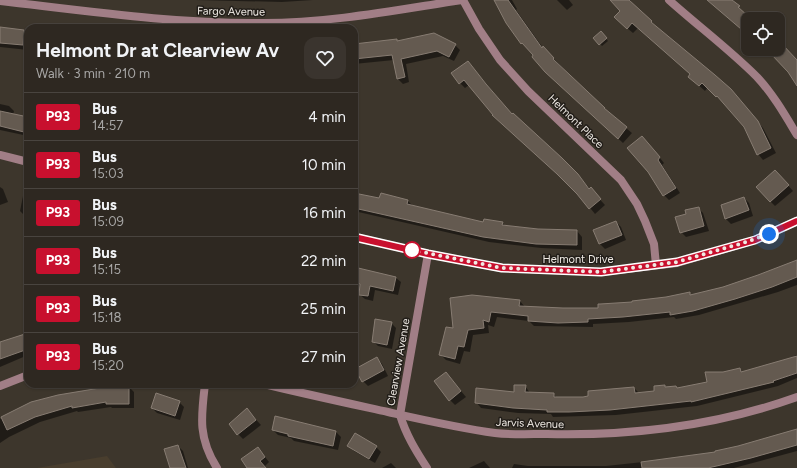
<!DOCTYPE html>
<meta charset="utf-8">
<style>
body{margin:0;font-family:Figtree,sans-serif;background:#3a342e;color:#f1f3f6;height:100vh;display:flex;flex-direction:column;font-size:15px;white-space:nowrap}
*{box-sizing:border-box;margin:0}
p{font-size:13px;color:#a7a6a5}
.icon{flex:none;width:22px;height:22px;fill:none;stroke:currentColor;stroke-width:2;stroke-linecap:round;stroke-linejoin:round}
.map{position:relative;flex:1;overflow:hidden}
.panel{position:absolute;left:24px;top:24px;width:334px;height:364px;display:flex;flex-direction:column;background:#2e2821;border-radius:12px;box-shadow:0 1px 3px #0004,0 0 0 1px #49443f}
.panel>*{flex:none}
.badge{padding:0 8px;border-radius:3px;font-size:14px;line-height:26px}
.controls{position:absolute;left:741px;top:12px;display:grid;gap:8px}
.controls a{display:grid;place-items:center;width:44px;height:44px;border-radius:8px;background:#2e2821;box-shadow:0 1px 3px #0004,0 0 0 1px #49443f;font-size:20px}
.you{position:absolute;width:20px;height:20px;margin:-10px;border:3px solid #fff;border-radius:50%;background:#1a73e8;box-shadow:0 0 0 6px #1a73e833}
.map>.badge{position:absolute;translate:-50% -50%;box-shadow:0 0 0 2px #fff}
.round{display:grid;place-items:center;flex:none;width:42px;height:42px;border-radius:12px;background:#3a342e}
.summary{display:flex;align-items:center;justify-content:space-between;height:68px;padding:0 12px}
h1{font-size:19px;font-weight:700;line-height:30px}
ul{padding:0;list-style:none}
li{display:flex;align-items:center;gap:12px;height:48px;padding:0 12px;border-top:1px solid #49443f}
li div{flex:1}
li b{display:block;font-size:15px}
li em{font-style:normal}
li .badge{min-width:44px;font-weight:700;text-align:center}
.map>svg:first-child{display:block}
.built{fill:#493e2e}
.shadow{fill:#0007;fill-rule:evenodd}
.building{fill:#645a50;stroke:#877c72}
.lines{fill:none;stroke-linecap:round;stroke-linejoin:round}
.minor{stroke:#a17e86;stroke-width:8}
.line-casing{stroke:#fff;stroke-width:9}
.line{stroke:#c8102e;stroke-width:6}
.walk{stroke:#efeae4;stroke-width:4;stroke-dasharray:0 7.2}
.stop-dot{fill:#fff;stroke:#c8102e;stroke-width:2}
.labels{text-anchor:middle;stroke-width:3;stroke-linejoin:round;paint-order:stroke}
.street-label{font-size:11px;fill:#efeae4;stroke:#221e19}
</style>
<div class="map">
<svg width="797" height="468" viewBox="0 0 797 468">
<rect width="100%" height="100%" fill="#3d362c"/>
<polygon class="built" points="107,456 116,468 37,468"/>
<g class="shadow">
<polygon points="195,0 313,0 282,2"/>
<polygon points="495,0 512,0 517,9 516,10 543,48 609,114 632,133 623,143 552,77 535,56 522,43"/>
<polygon points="557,0 569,0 573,5 567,10"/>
<polygon points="612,0 630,0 632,3 656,27 736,96 763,128 776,153 763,160 758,154 744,127 722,101 708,87 705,91 695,82 691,74 638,28 633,33 621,23 622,11"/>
<polygon points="0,28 28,32 28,50 0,47"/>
<polygon points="601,33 608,41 602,46 595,38"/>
<polygon points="398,42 455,45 460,50 454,61 443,56 406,64 409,82 403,84 398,79 394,60 354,64 354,45"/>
<polygon points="778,43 797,61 797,84 789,71 770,52 769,53 765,49 778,49"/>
<polygon points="468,62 512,115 577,175 605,205 595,214 578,193 494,115 469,85 465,88 460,83 453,74"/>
<polygon points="0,104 9,106 14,111 13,115 28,118 28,136 0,130"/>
<polygon points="647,142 664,163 662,165 680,193 669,200 664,195 649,172"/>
<polygon points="780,176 793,191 775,206 770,201"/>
<polygon points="0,187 3,189 8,202 0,205"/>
<polygon points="24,191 28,192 28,217 25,216 20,211"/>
<polygon points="354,194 380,200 408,201 413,206 484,223 502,223 506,226 538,230 577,231 582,237 582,250 541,248 489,242 354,211"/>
<polygon points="744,198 749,203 753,216 731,224 726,219 722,206"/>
<polygon points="698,208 703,213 709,231 686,237 681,232 687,214"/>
<polygon points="616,222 621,227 626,240 605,249 600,244 594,231"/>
<polygon points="797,261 797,285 778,292 699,315 676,319 674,317 629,322 593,324 593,327 534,326 529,321 497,317 494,327 488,325 489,333 473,335 470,352 464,351 460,364 446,360 441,355 454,330 451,299 520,301 525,307 599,309 666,298 689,293 692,296 724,288"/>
<polygon points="354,268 396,278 401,282 398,295 375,290 373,301 365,299 360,295 354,294"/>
<polygon points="391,323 396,328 392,349 378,346 373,341"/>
<polygon points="28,334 28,355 0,367 0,344"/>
<polygon points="797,355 797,378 778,386 697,406 616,415 553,417 551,414 518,413 481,408 476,402 515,394 525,386 530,393 553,394 557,398 583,398 634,388 639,393 655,392 665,386 666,388 676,387 678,389 708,382 723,373 740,369 743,373 795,358 794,356"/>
<polygon points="377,358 382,364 388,376 368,386 363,381"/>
<polygon points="446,373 466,397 455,405 450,400"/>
<polygon points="129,387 134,392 134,408 112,408 111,407 78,412 77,411 40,422 9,437 0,443 0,419 32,403 100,389"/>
<polygon points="179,402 184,407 180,420 157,413 152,408"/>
<polygon points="247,410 261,425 243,439 238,434"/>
<polygon points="797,429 797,451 734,468 512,468 514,464 528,466 606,466 689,457 716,453 779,436"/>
<path d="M 273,430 L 336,432 L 341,437 L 338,450 L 294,441 L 291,438 L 278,435 ZM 278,430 L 293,434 L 293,436 L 278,432 Z"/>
<polygon points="178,446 183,451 188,468 171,468"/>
<polygon points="349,446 376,447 381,452 375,463 354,451"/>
<polygon points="258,448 269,462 265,466 266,468 248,468"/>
<polygon points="484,461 490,468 469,468"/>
<polygon points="391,463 396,468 382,468"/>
</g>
<g class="building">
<polygon points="494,0 508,0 542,48 543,46 554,58 553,59 605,108 604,108 627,127 618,139 545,72 532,57 533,55 522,43 521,44 506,23"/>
<polygon points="610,0 629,0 652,21 651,22 715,75 731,89 758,121 771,148 757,155 744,127 717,96 716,97 702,83 699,86 688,77 690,74 632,23 627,29 614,17 620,11"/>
<polygon points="707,0 732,0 740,6 738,7 748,16 748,35"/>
<polygon points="0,27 24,30 23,45 0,43"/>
<polygon points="601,31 607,38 599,45 593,38"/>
<polygon points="434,33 456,44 449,57 437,51 401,59 405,77 397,79 392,55 354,59 354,44 397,39 397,41"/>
<polygon points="782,44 797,60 797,86 788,72 771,54"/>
<polygon points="468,61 486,84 512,114 513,113 562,158 578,174 589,189 591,187 601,199 589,209 577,194 557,174 492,115 493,115 464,80 459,84 451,73"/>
<polygon points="0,111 28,117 28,133 0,126"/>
<polygon points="642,136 660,157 658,160 676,188 663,196 648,172 627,148"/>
<polygon points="775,170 789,185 770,202 756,187"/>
<polygon points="354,193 379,198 381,193 408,200 407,204 483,222 484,219 503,222 502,225 538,229 577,230 577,245 536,244 483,237 354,208"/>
<polygon points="744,197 749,210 725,219 721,205"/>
<polygon points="699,207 704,226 680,233 675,217 686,214 685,210"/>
<polygon points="616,221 622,235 599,244 593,230"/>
<polygon points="797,260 797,277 772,287 735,299 693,311 670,315 670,312 623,317 588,319 588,322 558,323 528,321 528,316 491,312 489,322 483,320 484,328 468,330 464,347 458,346 455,359 439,355 446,327 453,328 450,298 472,295 520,300 519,306 563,308 598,308 598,304 600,304 632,302 632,301 666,297 690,292 690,295 723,287 758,275"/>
<polygon points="354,267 396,277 393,291 370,286 368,296 359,295 360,284 354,282"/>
<polygon points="375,319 392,322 387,345 372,342"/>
<polygon points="28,333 28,349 0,359 0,342"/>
<polygon points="797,356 797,373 773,381 774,382 691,402 691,401 610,410 569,412 547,412 547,410 513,408 475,403 476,388 514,392 514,385 526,385 525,392 554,393 554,397 583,397 588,396 588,391 634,387 635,393 654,391 654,386 665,385 665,387 676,386 677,388 707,382 705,372 723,372 740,368 741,372"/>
<polygon points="377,357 384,370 362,382 355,369"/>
<polygon points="446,372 461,391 449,401 434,381"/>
<polygon points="117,386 129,386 129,404 106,404 106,402 72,408 72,406 35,417 7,430 1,417 31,402 58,395 100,388 117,388"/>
<polygon points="156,393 180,401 175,416 151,408"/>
<polygon points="247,408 256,420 237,435 229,424"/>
<polygon points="275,416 336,431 333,446 288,436 288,434 272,430"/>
<polygon points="797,429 797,445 751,458 708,468 642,468 641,462 715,452 715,451 738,446"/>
<polygon points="355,433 377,446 369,459 347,446"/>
<polygon points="178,445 186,468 170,468 164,449"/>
<polygon points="258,447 265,457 260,461 266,468 247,468 241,459"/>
</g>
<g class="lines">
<g class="minor">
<polyline points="463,0 479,29 500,60 528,91 621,180 637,204 645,221 654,244 656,265"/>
<path d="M 669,0 C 698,26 729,49 757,77 C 773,94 785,115 797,135"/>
<path d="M 0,1 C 87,11 175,24 263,23 C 330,23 396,10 462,0"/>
<polyline points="0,155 28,162"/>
<polyline points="354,237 428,254 502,268 601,272 677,263 755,240 797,221"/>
<path d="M 205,384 C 201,417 198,438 217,468"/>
<path d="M 264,384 C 305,394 347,403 388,412 C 424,420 459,428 495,433 C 512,435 530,434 547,434 C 632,436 716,426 797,397"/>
<polyline points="0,386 28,375"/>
<path d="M 427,468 C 416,451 406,435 400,415 L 428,254"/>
</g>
</g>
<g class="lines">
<defs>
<polyline id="line" points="354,237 428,254 502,268 601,272 677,262 755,240 797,221"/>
</defs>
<use href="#line" class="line-casing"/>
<use href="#line" class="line"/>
<polyline class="walk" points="412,250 502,268 601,272 677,262 743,243 769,234"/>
</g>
<circle class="stop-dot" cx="412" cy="250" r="8"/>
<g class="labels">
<g class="street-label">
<text transform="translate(231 11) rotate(1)" y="4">Fargo Avenue</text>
<text transform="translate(576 121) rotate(44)" y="4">Helmont Place</text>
<text x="578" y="263">Helmont Drive</text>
<text transform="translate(398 362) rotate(-80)" y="4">Clearview Avenue</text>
<text transform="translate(530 423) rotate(2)" y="4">Jarvis Avenue</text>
</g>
</g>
</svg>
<div class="controls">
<a><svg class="icon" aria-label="locate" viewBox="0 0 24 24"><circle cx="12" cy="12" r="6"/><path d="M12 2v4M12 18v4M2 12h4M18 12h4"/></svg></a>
</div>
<div class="you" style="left:769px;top:234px"></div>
<section class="panel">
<div class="summary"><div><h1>Helmont Dr at Clearview Av</h1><p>Walk · 3 min · 210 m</p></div><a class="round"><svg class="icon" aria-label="heart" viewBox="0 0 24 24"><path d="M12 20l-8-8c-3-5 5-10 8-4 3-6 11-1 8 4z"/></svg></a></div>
<ul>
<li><span class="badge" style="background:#c8102e;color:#fff">P93</span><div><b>Bus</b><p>14:57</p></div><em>4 min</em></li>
<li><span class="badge" style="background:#c8102e;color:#fff">P93</span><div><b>Bus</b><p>15:03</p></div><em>10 min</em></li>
<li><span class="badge" style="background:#c8102e;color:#fff">P93</span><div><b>Bus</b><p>15:09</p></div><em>16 min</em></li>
<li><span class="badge" style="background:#c8102e;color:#fff">P93</span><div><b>Bus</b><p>15:15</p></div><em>22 min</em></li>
<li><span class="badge" style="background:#c8102e;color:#fff">P93</span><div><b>Bus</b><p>15:18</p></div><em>25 min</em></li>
<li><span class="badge" style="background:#c8102e;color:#fff">P93</span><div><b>Bus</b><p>15:20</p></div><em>27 min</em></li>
</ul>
</section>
</div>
